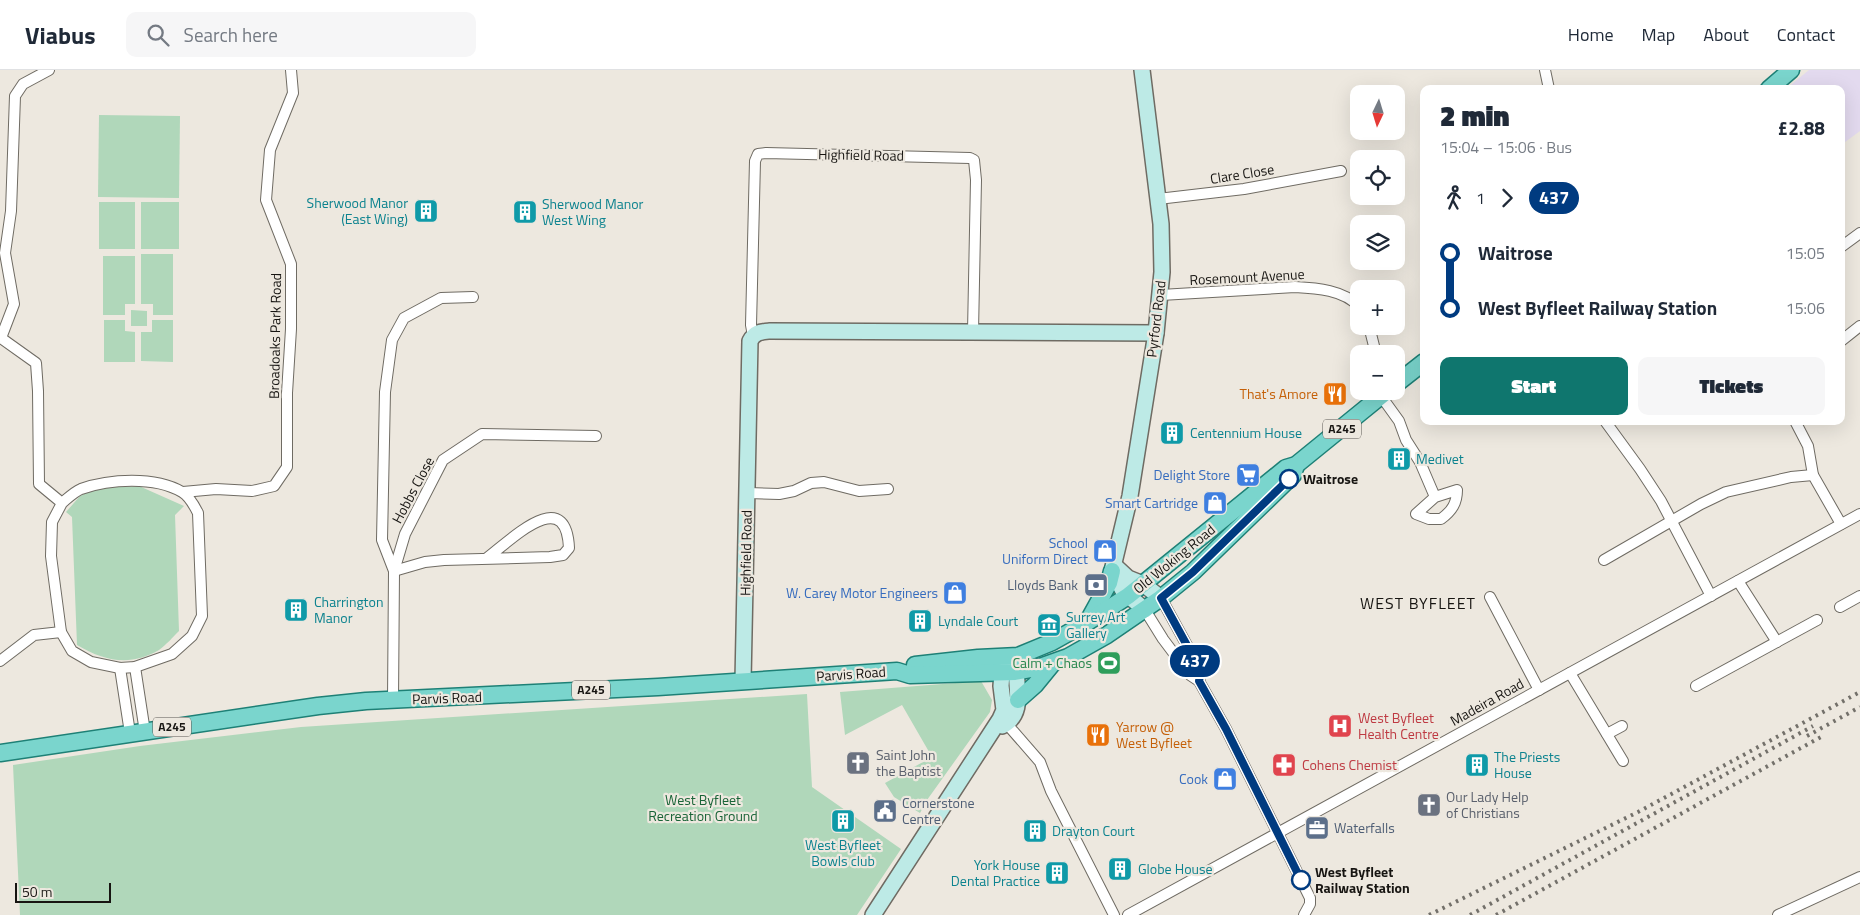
<!DOCTYPE html>
<meta charset="utf-8">
<style>
body{margin:0;font-family:"Titillium Web",sans-serif;background:#f6f6f7;color:#1f2937;height:100vh;display:flex;flex-direction:column;font-size:19px;white-space:nowrap}
*{box-sizing:border-box;margin:0}
p{font-size:16px;color:#747a83}
.icon{flex:none;width:28px;height:28px;fill:none;stroke:currentColor;stroke-width:2;stroke-linecap:round;stroke-linejoin:round}
.map{position:relative;flex:1;overflow:hidden}
.details{position:absolute;left:1420px;top:15px;width:425px;height:340px;display:flex;flex-direction:column;background:#fff;border-radius:10px;box-shadow:0 5px 20px #0002}
.details>*{flex:none}
.badge{padding:0 10px;border-radius:16px;font-size:18px;line-height:32px}
.needle{width:32px;rotate:184deg}
.buttons{position:absolute;left:1350px;top:15px;display:grid;gap:10px}
.buttons a{display:grid;place-items:center;width:55px;height:55px;border-radius:10px;background:#fff;box-shadow:0 5px 20px #0002;font-size:25px}
.scale{position:absolute;left:15px;bottom:12px;width:96px;box-sizing:border-box;padding-left:5px;border:2px solid #171512;border-top:0;font-size:14px;line-height:18px;white-space:nowrap;color:#171512;-webkit-text-stroke:4px #ede8df;paint-order:stroke}
.map>.badge{position:absolute;translate:-50% -50%;box-shadow:0 0 0 2px #fff}
.legs{display:flex;align-items:center;gap:8px;height:55px;padding:0 20px;font-size:16px}
.legs p{margin-inline-start:auto}
.summary{display:flex;align-items:center;justify-content:space-between;height:85px;padding:0 20px}
h1{font-size:28px;font-weight:800;line-height:38px}
.button{display:flex;gap:10px;margin-top:auto;padding:10px 20px}
.button a{flex:1;height:58px;border-radius:10px;background:#0f766e;color:#fff;font-size:20px;font-weight:800;line-height:58px;text-align:center}
.button a+a{background:#f6f6f7;color:#1f2937}
ul{padding:0 20px;list-style:none}
li{display:flex;align-items:center;gap:18px;height:55px;font-size:19px}
li i{display:grid;place-items:center;width:8px;height:100%;margin:0 6px;background:currentColor}
li i::after{content:'';width:12px;height:12px;margin:-6px;border:4px solid;border-radius:50%;background:#fff}
li p{margin-inline-start:auto}
li:first-child i{background:linear-gradient(#0000 50%,currentColor 0)}
li:last-child i{background:linear-gradient(currentColor 50%,#0000 0)}
header{display:flex;align-items:center;gap:30px;box-sizing:border-box;height:70px;padding:0 25px;background:#fff;border-bottom:1px solid #e0e1e3}
header strong{font-size:24px}
nav{display:flex;gap:28px;margin-inline-start:auto;font-size:18px}
.search{width:350px;height:45px;background:#f6f6f7;display:flex;align-items:center;gap:12px;box-sizing:border-box;padding:0 18px;border-radius:10px;color:#747a83;font-size:19px}
.map>svg:first-child{display:block}
.education{fill:#e3daef}
.green{fill:#b0d7ba}
.lines{fill:none;stroke-linecap:round;stroke-linejoin:round}
.street-casing{stroke:#6f6b63;stroke-width:12}
.secondary-casing{stroke:#6f6b63;stroke-width:18}
.primary-casing{stroke:#1e8076;stroke-width:19}
.street{stroke:#fff;stroke-width:10}
.secondary{stroke:#bdeae6;stroke-width:15}
.primary{stroke:#7ad5cd;stroke-width:16}
.rail{stroke:#73706a;stroke-width:4;stroke-dasharray:2.5 5;stroke-linecap:butt}
.line-1-casing{stroke:#fff;stroke-width:11}
.line-1{stroke:#003b80;stroke-width:8}
.stop-1-dot{fill:#fff;stroke:#003b80;stroke-width:2.5}
.labels{text-anchor:middle;stroke-width:4.5;stroke-linejoin:round;paint-order:stroke}
.shield{fill:#ede8df;stroke:#575450;stroke-width:1}
.shield-label{font-size:12px;font-weight:bold;fill:#171512}
.street-label{font-size:14px;fill:#171512;stroke:#ede8df}
.culture-label{font-size:14px;fill:#0d838f;stroke:#ede8df;text-anchor:start}
.food-label{font-size:14px;fill:#c56008;stroke:#ede8df;text-anchor:end}
.shop-label{font-size:14px;fill:#366cbe;stroke:#ede8df;text-anchor:end}
.stop-label{font-size:14px;font-weight:bold;fill:#171512;stroke:#ede8df;text-anchor:start}
.service-label{font-size:14px;fill:#4e5e75;stroke:#ede8df;text-anchor:start}
.leisure-label{font-size:14px;fill:#27864d;stroke:#ede8df;text-anchor:end}
.health-label{font-size:14px;fill:#be3a42;stroke:#ede8df;text-anchor:start}
.worship-label{font-size:14px;fill:#5b616d;stroke:#ede8df;text-anchor:start}
.park-label{font-size:14px;fill:#196437;stroke:#ede8df}
.quarter-label{font-size:16px;letter-spacing:1px;fill:#171512;stroke:#ede8df}
</style>
<header>
<strong>Viabus</strong>
<div class="search"><svg class="icon" aria-label="search" viewBox="0 0 24 24"><circle cx="10" cy="10" r="6"/><path d="M15 15l6 6"/></svg>Search here</div>
<nav><a>Home</a><a>Map</a><a>About</a><a>Contact</a></nav>
</header>
<div class="map">
<svg width="1860" height="845" viewBox="0 0 1860 845">
<rect width="100%" height="100%" fill="#ede8df"/>
<polygon class="education" points="1809,0 1860,0 1860,61 1841,75 1841,19 1786,19"/>
<g class="green">
<polygon points="99,45 180,46 179,128 98,127"/>
<rect x="99" y="132" width="36" height="47"/>
<rect x="141" y="132" width="38" height="47"/>
<polygon points="141,184 173,184 173,245 153,245 153,234 141,234"/>
<polygon points="103,186 135,186 135,234 125,234 125,245 103,245"/>
<polygon points="131,240 147,241 147,256 131,256"/>
<polygon points="104,250 125,250 125,261 135,262 135,292 104,292"/>
<polygon points="152,250 173,250 173,292 141,291 141,262 152,262"/>
<path d="M 139,416 L 184,436 L 175,445 L 179,561 C 173,567 166,575 159,580 C 130,597 104,591 77,575 L 72,447 L 66,442 L 80,426 L 97,418 Z"/>
<polygon points="981,611 992,630 990,642 927,730 920,743 894,727 885,713 932,687 902,635 845,665 840,622"/>
<polygon points="807,624 812,717 901,779 857,845 20,845 13,695 140,676 301,657"/>
</g>
<g class="lines">
<defs>
<g id="street">
<path d="M 49,0 L 23,14 L 15,26 L 11,141 L 5,183 L 14,234 L 1,268 L 36,293 L 38,321 L 39,414 L 62,433 L 52,452 L 51,486 L 61,562 L 72,581 L 91,592 L 120,598 L 135,597 L 172,584 L 192,566 L 202,546 L 198,443 C 194,435 189,426 182,422 C 155,406 109,409 81,419 C 74,422 68,428 62,433"/>
<polyline points="1545,0 1549,19"/>
<polyline points="1158,129 1244,119 1341,101"/>
<polyline points="1841,177 1860,163"/>
<path d="M 1161,225 L 1295,217 C 1316,218 1345,220 1359,237"/>
<polyline points="1369,256 1376,284"/>
<polyline points="753,266 751,255 755,91 758,84 766,83 970,88 974,90 976,110 973,262"/>
<polyline points="1841,271 1860,256"/>
<path d="M 1381,326 L 1399,351 L 1406,370 L 1420,392 L 1435,427 L 1457,420 C 1457,433 1452,441 1441,449 L 1429,449 L 1416,444 L 1435,427"/>
<polyline points="1605,351 1640,399 1661,431 1711,526"/>
<polyline points="1795,351 1808,376 1813,405 1841,454"/>
<polyline points="183,422 216,419 252,421 274,416 287,397 287,323 291,259 291,194 266,130 270,80 293,23 291,0"/>
<polyline points="748,423 779,424 794,421 811,413 824,412 859,421 888,419"/>
<polyline points="1604,490 1701,434 1726,422 1791,407 1813,405"/>
<polyline points="394,501 382,470 385,322 392,270 404,248 441,228 473,227"/>
<path d="M 394,501 L 425,492 L 444,490 L 550,487 L 563,485 L 569,478 C 566,414 511,470 487,488"/>
<polyline points="1738,511 1777,572"/>
<polyline points="1490,527 1539,620"/>
<polyline points="1161,528 1201,601 1199,611"/>
<polyline points="1840,537 1860,526"/>
<polyline points="1145,540 1163,569 1190,605 1199,611 1226,659 1310,828 1310,834 1304,845"/>
<polyline points="0,591 34,565 61,562"/>
<polyline points="135,597 145,662"/>
<polyline points="120,598 130,663"/>
<polyline points="1570,603 1623,691"/>
<polyline points="1696,616 1817,550"/>
<polyline points="393,630 394,501 405,464 443,390 482,364 596,366"/>
<polyline points="1006,653 1040,692 1051,721 1114,845"/>
<polyline points="1607,664 1622,656"/>
<polyline points="1128,845 1860,444"/>
<polyline points="1778,845 1860,807"/>
</g>
<g id="secondary">
<polyline points="1142,0 1161,154 1162,202 1156,263 1130,426 1112,501 1123,521 1145,540"/>
<polyline points="1114,495 1128,508 1143,514 1161,528"/>
<path d="M 743,611 L 750,271 C 755,262 760,262 770,261 L 1156,263"/>
<path d="M 1002,656 C 1028,643 1013,612 1017,591"/>
<polyline points="873,845 1000,649 1004,640 1001,616 1003,590"/>
</g>
<g id="primary">
<polyline points="1769,19 1791,0"/>
<polyline points="1396,314 1424,292"/>
<polyline points="1088,551 1109,513 1112,501"/>
<polyline points="915,595 978,588 1018,586 1052,572 1086,553 1128,526 1286,398 1296,395 1387,321"/>
<polyline points="1018,630 1035,615 1053,593"/>
<polyline points="0,683 318,636 366,631 658,617 897,601 910,605 1015,602 1037,598 1068,587 1107,565 1161,528 1193,502 1293,405 1296,395"/>
</g>
</defs>
<use href="#street" class="street-casing"/>
<use href="#secondary" class="secondary-casing"/>
<use href="#primary" class="primary-casing"/>
<use href="#street" class="street"/>
<use href="#secondary" class="secondary"/>
<use href="#primary" class="primary"/>
<g class="rail">
<polyline points="1807,666 1860,637"/>
<polyline points="1429,845 1638,742 1860,622"/>
<polyline points="1470,845 1813,656"/>
<polyline points="1496,845 1821,667"/>
</g>
</g>
<g class="lines">
<defs>
<polyline id="line-1" points="1289,409 1193,502 1161,528 1201,601 1199,611 1226,659 1301,810"/>
</defs>
<use href="#line-1" class="line-1-casing"/>
<use href="#line-1" class="line-1"/>
</g>
<defs>
<symbol id="building-square" viewBox="-11 -11 22 22"><rect x="-9" y="-9" width="18" height="18" rx="4" fill="#0f9aa8" stroke="#ede8df"/><path d="M-4-6H4V6H1V3H-1V6H-4ZM-2.5-4.3h1.7v1.8h-1.7ZM.8-4.3h1.7v1.8H.8ZM-2.5-1h1.7V.8h-1.7ZM.8-1h1.7V.8H.8Z" fill="#fff"/></symbol>
<symbol id="restaurant-square" viewBox="-11 -11 22 22"><rect x="-9" y="-9" width="18" height="18" rx="4" fill="#e8710a" stroke="#ede8df"/><path d="M-5-6h1v4h1v-4h1v4h1v-4h1v5L-1.5 .5V6h-2V.5L-5-1ZM5-6V6H3V1.5H1.5Q1.5-4 5-6Z" fill="#fff"/></symbol>
<symbol id="supermarket-square" viewBox="-11 -11 22 22"><rect x="-9" y="-9" width="18" height="18" rx="4" fill="#3f7fe0" stroke="#ede8df"/><path d="M-6-5.5h2.5l.6 2H6L4.5 2H-2.5L-4.4-4H-6ZM-1.5 3.2a1.3 1.3 0 1 0 .1 0ZM3 3.2a1.3 1.3 0 1 0 .1 0Z" fill="#fff"/></symbol>
<symbol id="shop-square" viewBox="-11 -11 22 22"><rect x="-9" y="-9" width="18" height="18" rx="4" fill="#3f7fe0" stroke="#ede8df"/><path d="M-5-2.5h2.3a2.7 3.5 0 0 1 5.4 0H5L5.5 6h-11ZM-1.5-2.5h3a1.5 2.3 0 0 0-3 0Z" fill="#fff"/></symbol>
<symbol id="bank-square" viewBox="-11 -11 22 22"><rect x="-9" y="-9" width="18" height="18" rx="4" fill="#5c6f8a" stroke="#ede8df"/><path d="M-6-4H6V4H-6ZM0-2.3a2.3 2.3 0 1 0 0 4.6a2.3 2.3 0 1 0 0-4.6Z" fill="#fff"/></symbol>
<symbol id="museum-square" viewBox="-11 -11 22 22"><rect x="-9" y="-9" width="18" height="18" rx="4" fill="#0f9aa8" stroke="#ede8df"/><path d="M0-6L6-3V-2H-6V-3ZM-5-1h2V3h-2ZM-1-1h2V3h-2ZM3-1h2V3H3ZM-6 4H6V6H-6Z" fill="#fff"/></symbol>
<symbol id="stadium-square" viewBox="-11 -11 22 22"><rect x="-9" y="-9" width="18" height="18" rx="4" fill="#2e9e5b" stroke="#ede8df"/><path d="M0-5a6.5 5 0 1 0 0 10a6.5 5 0 1 0 0-10ZM-3.5-1.8h7v3.6h-7Z" fill="#fff"/></symbol>
<symbol id="hospital-square" viewBox="-11 -11 22 22"><rect x="-9" y="-9" width="18" height="18" rx="4" fill="#e0444e" stroke="#ede8df"/><path d="M-5-5h3v3.5h4V-5h3V5h-3V1.5h-4V5h-3Z" fill="#fff"/></symbol>
<symbol id="church-square" viewBox="-11 -11 22 22"><rect x="-9" y="-9" width="18" height="18" rx="4" fill="#6b7280" stroke="#ede8df"/><path d="M-1.2-6h2.4v3.5h3.3v2.4h-3.3V6h-2.4V-.1h-3.3v-2.4h3.3Z" fill="#fff"/></symbol>
<symbol id="pharmacy-square" viewBox="-11 -11 22 22"><rect x="-9" y="-9" width="18" height="18" rx="4" fill="#e0444e" stroke="#ede8df"/><path d="M-2-6h4v4h4v4h-4v4h-4v-4h-4v-4h4Z" fill="#fff"/></symbol>
<symbol id="civic-square" viewBox="-11 -11 22 22"><rect x="-9" y="-9" width="18" height="18" rx="4" fill="#5c6f8a" stroke="#ede8df"/><path d="M-.6-6.5H3V-4.5H.6V-3L4-1V1h2V6H-6V1h2V-1L-.6-3ZM-1.2 2.5V6h2.4V2.5Z" fill="#fff"/></symbol>
<symbol id="office-square" viewBox="-11 -11 22 22"><rect x="-9" y="-9" width="18" height="18" rx="4" fill="#5c6f8a" stroke="#ede8df"/><path d="M-6-3h4V-5.5h4V-3h4V5H-6ZM-1-4.5V-3h2v-1.5ZM-6 0V1H6V0Z" fill="#fff"/></symbol>
</defs>
<g fill-rule="evenodd">
<use href="#building-square" x="412" y="127" width="28" height="28"/>
<use href="#building-square" x="511" y="128" width="28" height="28"/>
<use href="#restaurant-square" x="1321" y="310" width="28" height="28"/>
<use href="#building-square" x="1158" y="349" width="28" height="28"/>
<use href="#building-square" x="1385" y="375" width="28" height="28"/>
<use href="#supermarket-square" x="1234" y="391" width="28" height="28"/>
<use href="#shop-square" x="1201" y="419" width="28" height="28"/>
<use href="#shop-square" x="1091" y="467" width="28" height="28"/>
<use href="#bank-square" x="1082" y="501" width="28" height="28"/>
<use href="#shop-square" x="941" y="509" width="28" height="28"/>
<use href="#building-square" x="282" y="526" width="28" height="28"/>
<use href="#building-square" x="906" y="537" width="28" height="28"/>
<use href="#museum-square" x="1035" y="541" width="28" height="28"/>
<use href="#stadium-square" x="1095" y="579" width="28" height="28"/>
<use href="#hospital-square" x="1326" y="642" width="28" height="28"/>
<use href="#restaurant-square" x="1084" y="651" width="28" height="28"/>
<use href="#church-square" x="844" y="679" width="28" height="28"/>
<use href="#pharmacy-square" x="1270" y="681" width="28" height="28"/>
<use href="#building-square" x="1463" y="681" width="28" height="28"/>
<use href="#shop-square" x="1211" y="695" width="28" height="28"/>
<use href="#church-square" x="1415" y="721" width="28" height="28"/>
<use href="#civic-square" x="871" y="727" width="28" height="28"/>
<use href="#building-square" x="829" y="737" width="28" height="28"/>
<use href="#office-square" x="1303" y="744" width="28" height="28"/>
<use href="#building-square" x="1021" y="747" width="28" height="28"/>
<use href="#building-square" x="1106" y="785" width="28" height="28"/>
<use href="#building-square" x="1043" y="789" width="28" height="28"/>
</g>
<g class="stop-1-dot">
<circle cx="1289" cy="409" r="9"/>
<circle cx="1301" cy="810" r="9"/>
</g>
<g class="labels">
<g class="shield">
<rect x="1323" y="349.5" width="38" height="19" rx="4"/>
<rect x="572" y="610.5" width="38" height="19" rx="4"/>
<rect x="153" y="647.5" width="38" height="19" rx="4"/>
</g>
<g class="shield-label">
<text x="1342" y="363">A245</text>
<text x="591" y="624">A245</text>
<text x="172" y="661">A245</text>
</g>
<g class="street-label">
<text transform="translate(861 85) rotate(1)" y="5">Highfield Road</text>
<text transform="translate(1242 104) rotate(-9)" y="5">Clare Close</text>
<text transform="translate(1247 207) rotate(-3)" y="5">Rosemount Avenue</text>
<text transform="translate(1156 249) rotate(-83)" y="5">Pyrford Road</text>
<text transform="translate(275 266) rotate(-89)" y="5">Broadoaks Park Road</text>
<text transform="translate(413 420) rotate(-62)" y="5">Hobbs Close</text>
<text transform="translate(746 483) rotate(-89)" y="5">Highfield Road</text>
<text transform="translate(1174 489) rotate(-39)" y="5">Old Woking Road</text>
<text transform="translate(851 604) rotate(-4)" y="5">Parvis Road</text>
<text transform="translate(447 628) rotate(-2)" y="5">Parvis Road</text>
<text transform="translate(1487 632) rotate(-29)" y="5">Madeira Road</text>
</g>
<g class="culture-label">
<text x="408" y="138" text-anchor="end">Sherwood Manor<tspan x="408" dy="16">(East Wing)</tspan></text>
<text x="542" y="139">Sherwood Manor<tspan x="542" dy="16">West Wing</tspan></text>
<text x="1190" y="368">Centennium House</text>
<text x="1416" y="394">Medivet</text>
<text x="314" y="537">Charrington<tspan x="314" dy="16">Manor</tspan></text>
<text x="1066" y="552">Surrey Art<tspan x="1066" dy="16">Gallery</tspan></text>
<text x="938" y="556">Lyndale Court</text>
<text x="1494" y="692">The Priests<tspan x="1494" dy="16">House</tspan></text>
<text x="1052" y="766">Drayton Court</text>
<text x="843" y="780" text-anchor="middle">West Byfleet<tspan x="843" dy="16">Bowls club</tspan></text>
<text x="1040" y="800" text-anchor="end">York House<tspan x="1040" dy="16">Dental Practice</tspan></text>
<text x="1138" y="804">Globe House</text>
</g>
<g class="food-label">
<text x="1318" y="329">That's Amore</text>
<text x="1116" y="662" text-anchor="start">Yarrow @<tspan x="1116" dy="16">West Byfleet</tspan></text>
</g>
<g class="shop-label">
<text x="1230" y="410">Delight Store</text>
<text x="1198" y="438">Smart Cartridge</text>
<text x="1088" y="478">School<tspan x="1088" dy="16">Uniform Direct</tspan></text>
<text x="938" y="528">W. Carey Motor Engineers</text>
<text x="1208" y="714">Cook</text>
</g>
<g class="stop-label">
<text x="1303" y="414">Waitrose</text>
<text x="1315" y="807">West Byfleet<tspan x="1315" dy="16">Railway Station</tspan></text>
</g>
<g class="service-label">
<text x="1078" y="520" text-anchor="end">Lloyds Bank</text>
<text x="902" y="738">Cornerstone<tspan x="902" dy="16">Centre</tspan></text>
<text x="1334" y="763">Waterfalls</text>
</g>
<g class="leisure-label">
<text x="1092" y="598">Calm + Chaos</text>
</g>
<g class="health-label">
<text x="1358" y="653">West Byfleet<tspan x="1358" dy="16">Health Centre</tspan></text>
<text x="1302" y="700">Cohens Chemist</text>
</g>
<g class="worship-label">
<text x="876" y="690">Saint John<tspan x="876" dy="16">the Baptist</tspan></text>
<text x="1446" y="732">Our Lady Help<tspan x="1446" dy="16">of Christians</tspan></text>
</g>
<g class="park-label">
<text x="703" y="735">West Byfleet<tspan x="703" dy="16">Recreation Ground</tspan></text>
</g>
<g class="quarter-label">
<text x="1418" y="539">WEST BYFLEET</text>
</g>
</g>
</svg>
<div class="buttons">
<a><svg class="needle" viewBox="-14 -14 28 28"><path d="M0-13l5 13h-10z" fill="#e53935"/><path d="M0 13l5-13h-10z" fill="#747a83"/></svg></a>
<a><svg class="icon" aria-label="locate" viewBox="0 0 24 24"><circle cx="12" cy="12" r="6"/><path d="M12 2v4M12 18v4M2 12h4M18 12h4"/></svg></a>
<a><svg class="icon" aria-label="layers" viewBox="0 0 24 24"><path d="M12 4l9 5-9 5-9-5zM3 14l9 5 9-5"/></svg></a>
<a>+</a>
<a>−</a>
</div>
<div class="scale">50 m</div>
<b class="badge" style="left:1195px;top:591px;background:#003b80;color:#fff">437</b>
<section class="details">
<div class="summary"><div><h1>2 min</h1><p>15:04 – 15:06 · Bus</p></div><b>£2.88</b></div>
<div class="legs"><svg class="icon" aria-label="walk" viewBox="0 0 24 24"><circle cx="13" cy="4" r="2"/><path d="M13 8l-2 6 4 7M11 14l-3 7M7 12l3-4h3l4 4"/></svg>1<svg class="icon" aria-label="forward" viewBox="0 0 24 24"><path d="M9 5l7 7-7 7"/></svg><b class="badge" style="background:#003b80;color:#fff">437</b></div>
<ul>
<li><i style="color:#003b80"></i><b>Waitrose</b><p>15:05</p></li>
<li><i style="color:#003b80"></i><b>West Byfleet Railway Station</b><p>15:06</p></li>
</ul>
<div class="button"><a>Start</a><a>Tickets</a></div>
</section>
</div>
